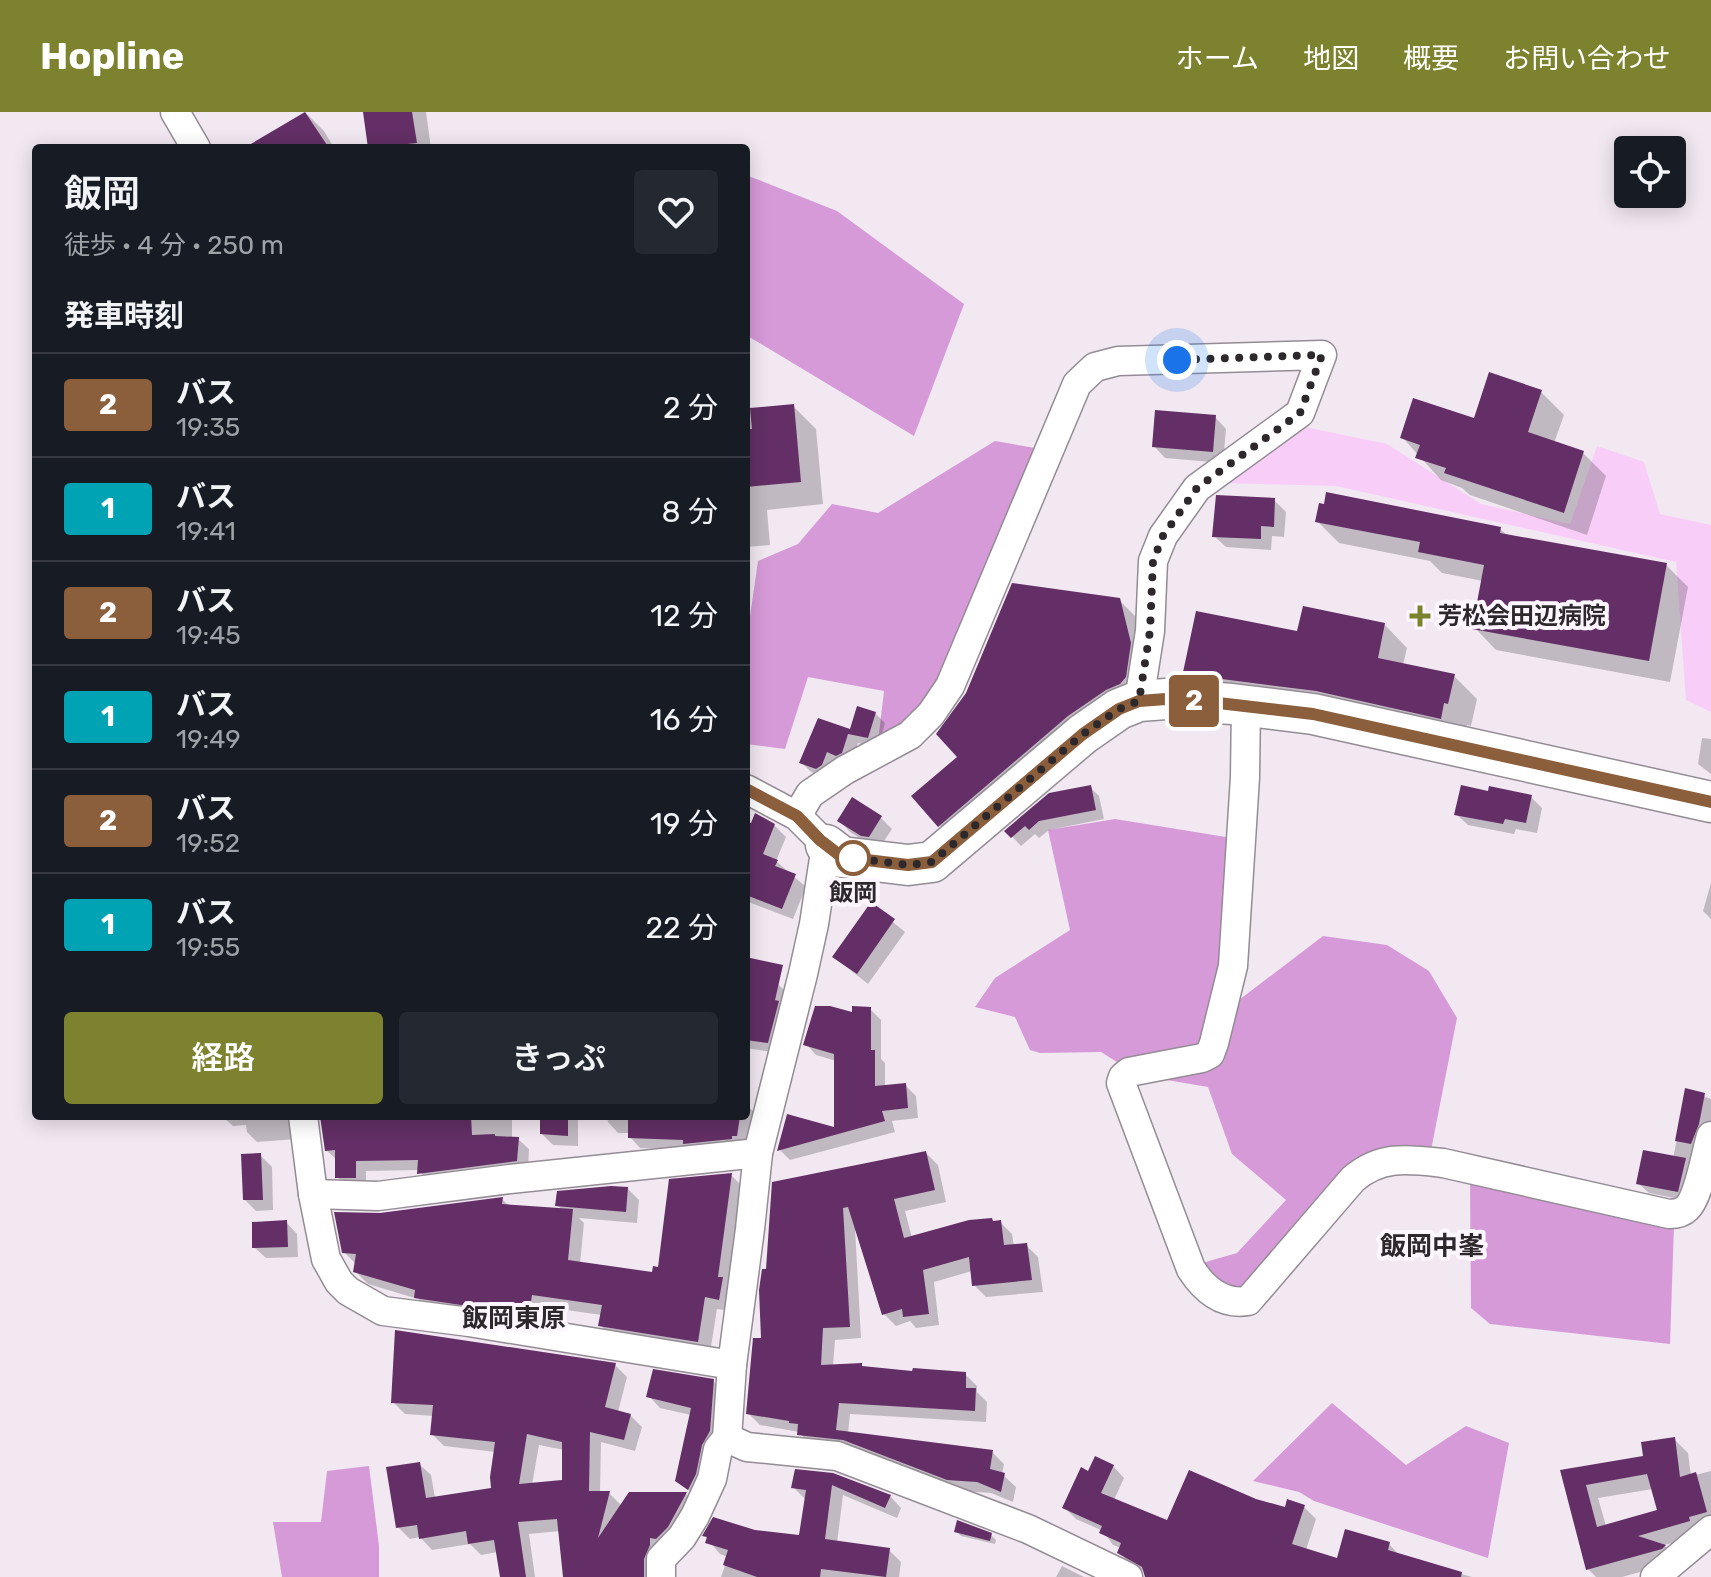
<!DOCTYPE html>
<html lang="ja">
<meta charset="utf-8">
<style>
body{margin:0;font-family:Rubik,"Noto Sans JP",sans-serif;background:#242831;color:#f1f3f6;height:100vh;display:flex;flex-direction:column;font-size:30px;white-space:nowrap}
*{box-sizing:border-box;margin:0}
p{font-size:26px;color:#9ea1a6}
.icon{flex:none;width:44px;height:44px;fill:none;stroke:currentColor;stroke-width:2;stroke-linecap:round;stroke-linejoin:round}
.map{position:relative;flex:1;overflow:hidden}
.details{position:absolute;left:32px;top:32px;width:718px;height:976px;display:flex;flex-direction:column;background:#171b24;border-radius:8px;box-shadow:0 4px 20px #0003}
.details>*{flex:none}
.badge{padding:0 16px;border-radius:6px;font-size:28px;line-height:52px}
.fabs{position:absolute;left:1614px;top:24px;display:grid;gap:16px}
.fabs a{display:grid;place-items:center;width:72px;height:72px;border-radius:8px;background:#171b24;box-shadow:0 4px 20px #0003;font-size:40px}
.you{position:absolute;width:40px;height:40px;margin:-20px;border:6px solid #fff;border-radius:50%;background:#1a73e8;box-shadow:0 0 0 12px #1a73e833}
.map>.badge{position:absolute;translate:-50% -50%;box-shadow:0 0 0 4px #fff}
h2{padding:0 32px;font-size:30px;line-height:72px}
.round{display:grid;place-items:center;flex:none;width:84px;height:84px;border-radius:8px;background:#242831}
.summary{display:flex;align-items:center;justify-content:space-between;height:136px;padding:0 32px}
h1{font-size:38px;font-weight:600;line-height:60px}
.action{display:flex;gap:16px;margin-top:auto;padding:16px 32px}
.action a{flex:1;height:92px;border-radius:8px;background:#7c822d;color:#fff;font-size:32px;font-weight:600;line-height:92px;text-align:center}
.action a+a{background:#242831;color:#f1f3f6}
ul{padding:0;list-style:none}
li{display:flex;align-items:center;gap:24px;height:104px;padding:0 32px;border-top:2px solid #363941}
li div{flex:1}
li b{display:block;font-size:30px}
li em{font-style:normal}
li .badge{min-width:88px;font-weight:700;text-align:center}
header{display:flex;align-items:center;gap:48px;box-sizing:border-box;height:112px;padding:0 40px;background:#7c822d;color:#fff}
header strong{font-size:38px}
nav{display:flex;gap:44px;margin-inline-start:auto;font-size:28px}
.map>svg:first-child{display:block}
.green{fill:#f8cef9}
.forest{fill:#d69ad8}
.shadow{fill:#0003;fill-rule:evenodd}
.building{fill:#632f66;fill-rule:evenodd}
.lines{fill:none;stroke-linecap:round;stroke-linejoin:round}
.street-casing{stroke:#948c94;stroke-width:31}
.secondary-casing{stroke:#948c94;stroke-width:43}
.street{stroke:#fff;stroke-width:28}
.secondary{stroke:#fff;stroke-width:40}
.line-casing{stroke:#fff;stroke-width:18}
.line{stroke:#8b5e3c;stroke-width:12}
.walk{stroke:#2c282c;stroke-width:8;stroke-dasharray:0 14.4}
.poi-dot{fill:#7c822d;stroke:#fef6fe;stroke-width:3}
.stop-dot{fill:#fff;stroke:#8b5e3c;stroke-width:4}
.labels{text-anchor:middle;stroke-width:8;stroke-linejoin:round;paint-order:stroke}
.poi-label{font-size:24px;font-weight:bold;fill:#2c282c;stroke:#fef6fe;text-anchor:start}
.stop-label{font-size:24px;font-weight:bold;fill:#2c282c;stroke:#fef6fe}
.neighbourhood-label{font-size:26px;font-weight:bold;fill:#2c282c;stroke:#fef6fe}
</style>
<header>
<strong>Hopline</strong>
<nav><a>ホーム</a><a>地図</a><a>概要</a><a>お問い合わせ</a></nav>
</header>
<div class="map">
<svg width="1711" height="1465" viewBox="0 0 1711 1465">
<rect width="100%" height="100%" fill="#f2e8f2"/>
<polygon class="green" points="1296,313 1387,332 1481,392 1570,412 1597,334 1644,350 1660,402 1711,413 1711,600 1686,588 1676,450 1336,374 1218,371"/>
<g class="forest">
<polygon points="746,63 837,99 964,192 914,324 746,223"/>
<polygon points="995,329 1041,337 981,481 926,593 878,630 884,579 808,565 785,637 746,632 746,532 758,449 798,432 832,392 878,401"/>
<polygon points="1115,707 1232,726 1226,841 1199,937 1120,952 1101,940 1040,941 1030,938 1015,905 975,895 995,866 1070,818 1048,718"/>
<polygon points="1323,824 1387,833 1429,859 1457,906 1431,1038 1369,1043 1242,1177 1222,1175 1195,1153 1237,1141 1286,1088 1232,1042 1208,975 1161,967 1217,955 1224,949 1239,888"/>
<polygon points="1470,1069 1674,1113 1670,1232 1490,1212 1471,1196"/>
<polygon points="1332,1291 1406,1353 1466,1314 1509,1331 1488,1446 1314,1389 1299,1380 1253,1369"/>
<polygon points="369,1354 379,1434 379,1465 282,1465 273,1410 321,1410 327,1359"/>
</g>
<g class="shadow">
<polygon points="365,0 426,0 431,36 370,36"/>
<polygon points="306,1 324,19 334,36 248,36"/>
<polygon points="746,280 748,298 793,294 816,317 823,392 767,398 770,433 746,435"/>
<polygon points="1541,280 1564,303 1554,331 1583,341 1606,364 1587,423 1470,383 1462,376 1441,368 1402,325 1475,309"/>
<polygon points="1215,305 1226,317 1223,351 1165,346 1154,334"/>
<polygon points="1274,388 1286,400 1284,425 1272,424 1271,438 1226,435 1214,424"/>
<polygon points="1317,409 1500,417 1508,424 1666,453 1688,475 1670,570 1496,538 1475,516 1483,469 1442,461 1430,449 1339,431"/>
<polygon points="1119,488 1141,510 1152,555 961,735 940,713"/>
<polygon points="1384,512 1407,536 1403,553 1454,564 1477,587 1471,614 1467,613 1464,629 1208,588 1185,565"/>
<polygon points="875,601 885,611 878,635 858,631 851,650 827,666 811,660 802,651"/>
<polygon points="1702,626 1711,627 1711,662 1698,652"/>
<polygon points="1090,675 1099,684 1104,707 1049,718 1039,726 1035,722 1021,734 1007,719"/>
<polygon points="1490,682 1531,685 1542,696 1537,721 1516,717 1514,722 1468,713 1456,702"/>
<polygon points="881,706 892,717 880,735 874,735 850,720 839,708"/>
<polygon points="746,711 774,713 786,725 776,749 806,775 793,807 746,789"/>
<polygon points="1711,771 1711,807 1703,799"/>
<polygon points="872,793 905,820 868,872 834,845"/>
<polygon points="746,870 778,872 789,883 779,941 746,936"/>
<polygon points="870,897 881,908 881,947 885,951 885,975 905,973 916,984 918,1006 892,1009 895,1020 790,1048 780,1038 836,1018 836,949 816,943 806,932 854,903"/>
<polygon points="1687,978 1711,987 1711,1019 1688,1089 1649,1081 1638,1071 1673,1046"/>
<polygon points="746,993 759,1004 748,1034 691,1038 640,1036 630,1025 630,1021 618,1021 608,1010 607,1004 746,1004"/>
<polygon points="222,1004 301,1004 297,1027 257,1030 247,1020 246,1013 233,1014"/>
<polygon points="322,1004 363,1004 363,1007 454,1008 454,1004 512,1004 512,1026 518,1027 529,1037 528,1059 430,1072 419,1058 366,1059 366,1076 348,1076 337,1065 337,1048 326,1038"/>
<polygon points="542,1004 578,1004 578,1034 553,1033 542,1022"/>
<polygon points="926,1041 938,1053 946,1090 905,1099 912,1126 1000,1110 1012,1122 1014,1134 1026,1133 1038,1145 1043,1180 986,1185 974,1173 972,1159 934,1170 939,1213 916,1216 910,1209 896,1214 884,1202 855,1116 861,1226 835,1228 833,1254 861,1253 864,1256 914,1261 965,1262 977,1274 977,1280 987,1290 986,1310 850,1302 848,1322 992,1340 1004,1352 1002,1362 1016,1375 1013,1390 991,1381 960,1379 811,1334 799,1320 760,1313 748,1301 763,1228 774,1071"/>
<polygon points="260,1043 272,1055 273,1098 256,1099 245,1088"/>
<polygon points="731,1063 743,1075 731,1199 717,1197 710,1241 613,1226 600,1213 602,1203 544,1195 541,1214 429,1198 418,1187 368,1172 355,1159 355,1151 344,1140 380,1103 502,1087 509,1094 562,1098 558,1094 628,1077 639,1088 637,1111 579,1106 584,1111 580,1152 654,1163"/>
<polygon points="286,1110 297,1122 298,1145 266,1146 254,1135"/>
<path d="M 615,1253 L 627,1265 L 618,1300 L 630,1303 L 642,1315 L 635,1339 L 601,1330 L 600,1381 L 609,1381 L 622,1394 L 630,1382 L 686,1382 L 698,1394 L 655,1465 L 565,1465 L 560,1419 L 529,1422 L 535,1465 L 502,1465 L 498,1440 L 481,1443 L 470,1432 L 432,1438 L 420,1425 L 410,1427 L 398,1415 L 419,1352 L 431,1363 L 435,1386 L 493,1377 L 496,1340 L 444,1334 L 432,1322 L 434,1304 L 405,1302 L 394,1291 ZM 539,1333 L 564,1338 L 564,1370 L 532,1373 Z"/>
<polygon points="713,1269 724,1281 700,1387 677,1369 691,1303 660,1296 649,1284"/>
<path d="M 1674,1327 L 1688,1341 L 1691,1364 L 1711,1359 L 1711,1416 L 1703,1423 L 1664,1433 L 1678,1448 L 1676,1450 L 1622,1465 L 1596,1465 L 1588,1457 L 1563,1360 L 1645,1346 ZM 1653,1377 L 1660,1399 L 1606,1414 L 1598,1386 Z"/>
<polygon points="1113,1354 1124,1366 1114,1388 1168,1411 1255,1389 1286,1398 1304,1395 1316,1407 1306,1438 1338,1448 1389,1432 1400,1444 1472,1465 1167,1465 1152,1463 1131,1452 1119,1440 1121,1436 1113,1433 1103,1419 1076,1407 1065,1396 1089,1362"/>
<polygon points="796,1359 890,1384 901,1396 897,1406 843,1383 837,1431 889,1438 901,1450 899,1465 721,1465 728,1445 720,1442 705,1424 754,1420 801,1425 805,1387 793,1375"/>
<polygon points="956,1419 991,1423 996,1428 995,1432 961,1424"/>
<polygon points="1062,1454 1084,1465 1056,1465"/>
</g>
<g class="building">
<polygon points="305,0 329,36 244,36"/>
<polygon points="363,0 412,0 417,31 368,36"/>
<polygon points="1489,260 1542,278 1528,320 1584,339 1564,401 1444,361 1446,356 1415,346 1420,333 1400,326 1413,286 1474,306"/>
<polygon points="794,292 801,370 746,375 746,317 752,317 750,296"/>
<polygon points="1155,298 1216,303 1213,340 1152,335"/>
<polygon points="1326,380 1501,415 1500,421 1667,451 1649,549 1472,517 1484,453 1418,440 1420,430 1315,410 1319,391 1324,392"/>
<polygon points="1216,383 1275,386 1274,415 1261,414 1261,427 1212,425"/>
<polygon points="1012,471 1120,486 1131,531 1126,565 1120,572 1106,578 1068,604 938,715 911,684 957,645 936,622 966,581"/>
<polygon points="1303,494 1385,511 1378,546 1455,562 1448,592 1444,591 1441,607 1316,579 1206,565 1206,567 1182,565 1196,499 1297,519"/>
<polygon points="857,594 876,600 868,626 848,622 842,641 836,644 827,640 822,653 816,657 799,651 818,606 850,617"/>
<polygon points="1091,673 1096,698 1039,709 1029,718 1025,714 1011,726 1004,719 1049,681"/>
<polygon points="1461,673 1488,679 1489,674 1532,683 1526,711 1505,707 1503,712 1454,703"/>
<polygon points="852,685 882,704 869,725 861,724 837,709"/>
<polygon points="755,701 775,712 763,742 778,748 775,754 796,762 782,797 746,783 746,709 751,711"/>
<polygon points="871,790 895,807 857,862 832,845"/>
<polygon points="746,845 783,853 775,888 779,889 768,931 746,928"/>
<polygon points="815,894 830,894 852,900 852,894 871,895 871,938 875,938 875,974 906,971 908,996 882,999 885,1009 777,1039 787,1002 834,1015 834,942 803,933"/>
<polygon points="1685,976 1705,981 1699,1012 1691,1032 1675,1029"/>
<polygon points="320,1004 355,1004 356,1007 471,1004 472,1023 495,1022 495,1024 519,1025 517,1049 417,1062 418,1048 356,1049 356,1066 335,1066 335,1038 325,1039"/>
<polygon points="540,1004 568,1004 568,1024 540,1022"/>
<polygon points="628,1004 740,1004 737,1024 732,1024 732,1027 683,1032 683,1028 628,1026"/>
<polygon points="1643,1038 1686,1046 1678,1080 1636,1072"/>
<polygon points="926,1039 935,1078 894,1087 904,1126 969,1108 992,1106 993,1109 1001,1108 1004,1133 1027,1131 1032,1168 972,1174 969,1145 923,1158 929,1202 903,1205 902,1197 882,1203 848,1095 843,1096 850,1215 823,1216 821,1253 862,1251 862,1254 912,1259 913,1256 966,1260 966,1276 976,1276 975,1299 839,1291 836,1318 993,1338 990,1357 1005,1361 1001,1380 977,1370 947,1368 843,1328 797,1323 798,1312 789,1311 789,1309 746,1302 753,1226 761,1226 759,1178 762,1157 766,1157 772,1070"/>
<polygon points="261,1041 263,1088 243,1088 241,1042"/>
<polygon points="732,1061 718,1165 723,1165 719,1188 705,1185 698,1230 598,1214 602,1193 532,1183 529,1203 414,1186 415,1178 353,1160 356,1142 342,1141 334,1100 380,1101 503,1085 502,1092 573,1097 568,1148 652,1160 653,1154 658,1155 669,1067"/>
<polygon points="611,1074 628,1075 626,1100 555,1094 557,1079"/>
<polygon points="287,1108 288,1135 252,1136 252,1110"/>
<path d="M 395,1218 L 616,1251 L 605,1295 L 631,1302 L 624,1328 L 590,1320 L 589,1379 L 610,1379 L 598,1426 L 629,1380 L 687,1380 L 668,1415 L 656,1427 L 650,1426 L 650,1433 L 644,1447 L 644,1465 L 563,1465 L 557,1407 L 518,1410 L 526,1465 L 500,1465 L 494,1428 L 468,1432 L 466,1419 L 419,1427 L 417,1413 L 396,1416 L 386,1355 L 420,1350 L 426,1386 L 491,1376 L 490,1365 L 495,1330 L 430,1323 L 433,1293 L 391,1291 ZM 527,1322 L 562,1330 L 562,1368 L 519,1372 Z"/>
<polygon points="653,1257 714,1267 710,1319 702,1333 696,1362 688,1378 675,1369 691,1296 646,1285"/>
<path d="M 1675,1325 L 1680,1365 L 1696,1360 L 1707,1400 L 1689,1405 L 1690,1409 L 1638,1424 L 1666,1433 L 1662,1437 L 1586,1458 L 1560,1358 L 1643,1344 L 1641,1330 ZM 1647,1362 L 1657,1398 L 1597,1415 L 1586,1373 Z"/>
<polygon points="1095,1344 1114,1353 1101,1381 1167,1408 1189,1358 1256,1387 1285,1395 1287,1387 1305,1393 1292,1432 1337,1446 1345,1417 1390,1430 1388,1438 1462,1460 1461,1465 1145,1465 1142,1455 1117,1441 1121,1431 1099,1421 1102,1414 1062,1396 1081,1355 1088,1359"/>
<polygon points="795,1357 833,1361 891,1383 885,1396 832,1373 825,1427 890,1436 886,1465 821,1457 820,1465 757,1465 723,1453 728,1438 705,1431 707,1425 702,1424 713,1405 755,1418 799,1423 806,1378 791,1376"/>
<polygon points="957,1408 992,1421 990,1429 954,1420"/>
</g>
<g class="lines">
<defs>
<g id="street">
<polyline points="175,0 196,36"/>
<path d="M 1246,593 L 1245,665 L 1233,854 L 1214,931 L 1210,942 L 1202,946 L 1129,960 L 1123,965 L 1121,971 L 1191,1157 C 1204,1177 1222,1193 1248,1189 L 1353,1067 C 1381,1043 1408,1047 1443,1051 L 1669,1102 C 1676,1102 1682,1101 1687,1096 C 1699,1085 1706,1040 1711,1024"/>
<polyline points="797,704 810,682 845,658 910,623 931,602 950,574 1077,272 1095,255 1118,249 1322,243 1300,301 1197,376 1163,424 1153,449 1150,519 1139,589"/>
<polyline points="303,1004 313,1082 326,1147 339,1170 348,1179 383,1199 469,1210 732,1253"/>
<polyline points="313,1082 378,1084 510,1067 758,1041"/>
<polyline points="727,1326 747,1335 837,1344 1028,1417 1128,1465"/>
<polyline points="661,1465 661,1447 682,1425 695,1404 712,1367 718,1337 727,1326 732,1253 750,1117 758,1041 803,862 814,812 826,733 797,704 746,677"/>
<polyline points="1655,1465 1711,1418"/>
</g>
<polyline id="secondary" points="826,733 842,745 908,753 932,750 1083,622 1119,597 1139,589 1166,587 1232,592 1313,602 1711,690"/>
</defs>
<use href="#street" class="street-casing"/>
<use href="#secondary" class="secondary-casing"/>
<use href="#street" class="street"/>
<use href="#secondary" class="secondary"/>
</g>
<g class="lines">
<defs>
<polyline id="line" points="746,677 797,704 820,728 842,745 908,753 932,750 1083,622 1119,597 1139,589 1166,587 1210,590 1313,602 1711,690"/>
</defs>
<use href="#line" class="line-casing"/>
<use href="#line" class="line"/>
<polyline class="walk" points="853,746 842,745 908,753 932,750 1083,622 1119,597 1139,589 1150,519 1153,449 1163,424 1197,376 1300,301 1322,243 1177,248"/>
</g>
<path class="poi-dot" d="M1416 492h8v8h8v8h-8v8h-8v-8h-8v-8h8z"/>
<circle class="stop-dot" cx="853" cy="746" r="16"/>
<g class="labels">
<g class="poi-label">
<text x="1438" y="512">芳松会田辺病院</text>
</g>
<g class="stop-label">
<text x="853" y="789">飯岡</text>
</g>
<g class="neighbourhood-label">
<text x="1432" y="1143">飯岡中峯</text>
<text x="514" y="1215">飯岡東原</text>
</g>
</g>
</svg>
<div class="fabs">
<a><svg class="icon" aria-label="locate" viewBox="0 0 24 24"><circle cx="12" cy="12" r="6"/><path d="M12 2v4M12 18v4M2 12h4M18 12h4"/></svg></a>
</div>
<div class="you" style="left:1177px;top:248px"></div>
<b class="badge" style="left:1194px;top:589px;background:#8b5e3c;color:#fff">2</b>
<section class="details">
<div class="summary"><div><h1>飯岡</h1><p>徒歩 · 4 分 · 250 m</p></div><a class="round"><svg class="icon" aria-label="heart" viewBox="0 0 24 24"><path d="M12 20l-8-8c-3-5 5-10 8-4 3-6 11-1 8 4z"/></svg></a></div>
<h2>発車時刻</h2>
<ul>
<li><span class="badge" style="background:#8b5e3c;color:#fff">2</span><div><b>バス</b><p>19:35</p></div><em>2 分</em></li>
<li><span class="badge" style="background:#00a3b4;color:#fff">1</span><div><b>バス</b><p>19:41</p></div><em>8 分</em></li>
<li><span class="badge" style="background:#8b5e3c;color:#fff">2</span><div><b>バス</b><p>19:45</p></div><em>12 分</em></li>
<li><span class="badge" style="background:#00a3b4;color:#fff">1</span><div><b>バス</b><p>19:49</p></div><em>16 分</em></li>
<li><span class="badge" style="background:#8b5e3c;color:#fff">2</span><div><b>バス</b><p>19:52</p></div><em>19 分</em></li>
<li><span class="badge" style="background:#00a3b4;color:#fff">1</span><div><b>バス</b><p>19:55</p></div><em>22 分</em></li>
</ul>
<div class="action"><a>経路</a><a>きっぷ</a></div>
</section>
</div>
